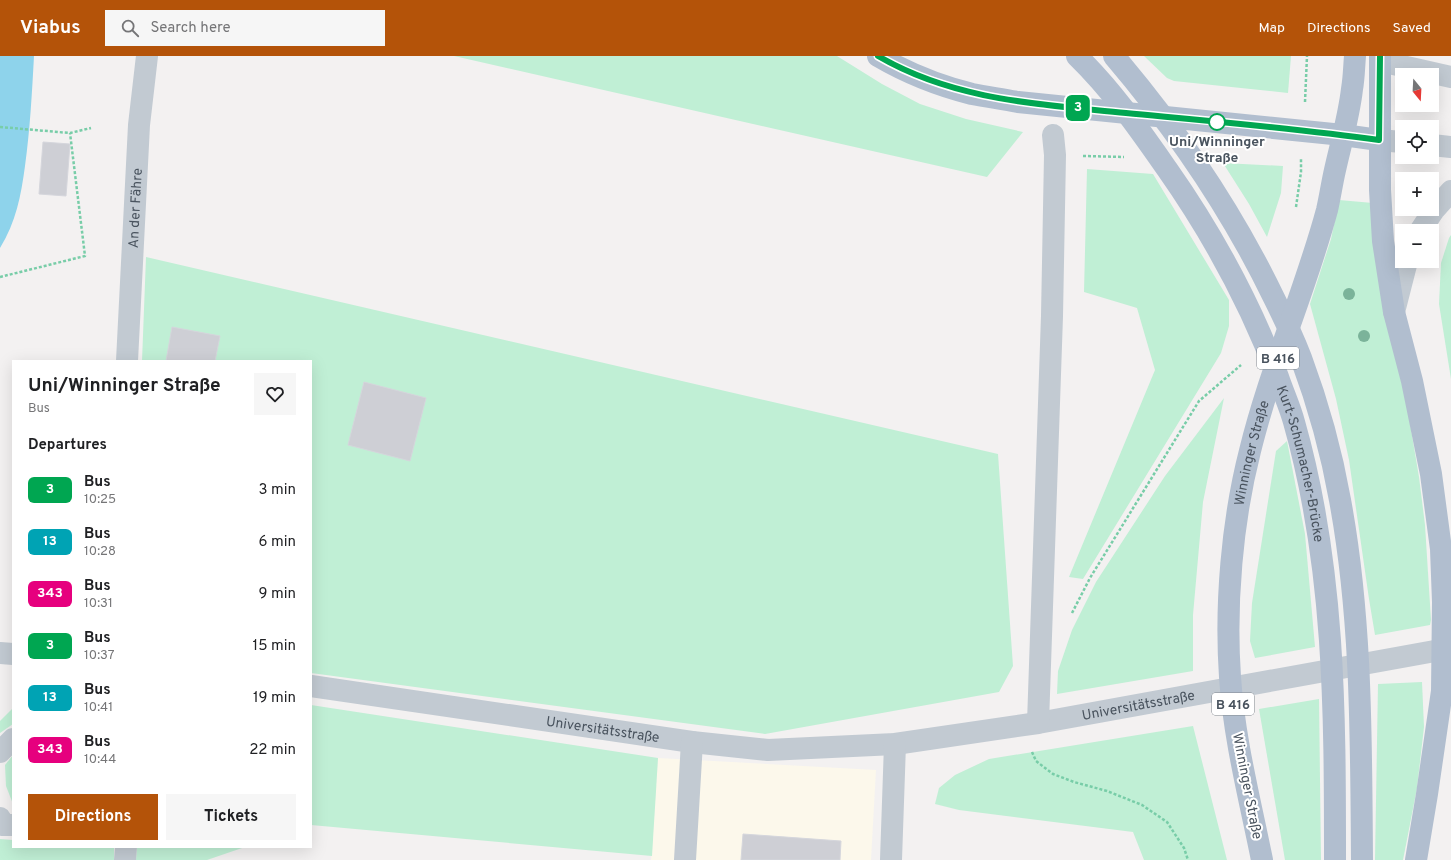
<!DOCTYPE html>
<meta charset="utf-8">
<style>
body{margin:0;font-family:Overpass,sans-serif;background:#f6f6f6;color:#202124;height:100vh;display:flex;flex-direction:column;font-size:15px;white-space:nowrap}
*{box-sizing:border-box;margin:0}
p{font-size:13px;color:#757577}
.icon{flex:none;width:22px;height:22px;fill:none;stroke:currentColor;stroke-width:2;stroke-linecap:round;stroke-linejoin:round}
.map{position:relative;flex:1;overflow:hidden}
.side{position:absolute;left:12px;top:304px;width:300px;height:488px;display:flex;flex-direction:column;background:#fff;border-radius:0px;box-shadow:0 4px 16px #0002}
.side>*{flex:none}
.badge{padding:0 8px;border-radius:6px;font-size:14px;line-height:26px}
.needle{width:26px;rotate:162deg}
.fabs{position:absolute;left:1395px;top:12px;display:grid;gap:8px}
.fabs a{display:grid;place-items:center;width:44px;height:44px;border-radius:0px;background:#fff;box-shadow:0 4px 16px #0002;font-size:20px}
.map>.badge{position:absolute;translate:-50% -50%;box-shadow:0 0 0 2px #fff}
h2{padding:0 16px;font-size:15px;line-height:36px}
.round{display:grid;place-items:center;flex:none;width:42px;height:42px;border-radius:0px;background:#f6f6f6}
.summary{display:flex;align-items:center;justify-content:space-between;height:68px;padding:0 16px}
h1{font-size:19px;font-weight:700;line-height:30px}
.action{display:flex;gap:8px;margin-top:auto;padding:8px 16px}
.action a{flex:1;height:46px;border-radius:0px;background:#b45309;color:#fff;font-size:16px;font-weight:700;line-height:46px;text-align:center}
.action a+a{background:#f6f6f6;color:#202124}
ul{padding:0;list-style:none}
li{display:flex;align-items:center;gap:12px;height:52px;padding:0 16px}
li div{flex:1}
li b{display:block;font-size:15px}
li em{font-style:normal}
li .badge{min-width:44px;font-weight:700;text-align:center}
header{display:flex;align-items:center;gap:24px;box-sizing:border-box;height:56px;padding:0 20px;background:#b45309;color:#fff}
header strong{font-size:19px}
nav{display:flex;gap:22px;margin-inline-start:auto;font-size:14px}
.search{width:280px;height:36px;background:#f6f6f6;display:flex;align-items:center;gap:10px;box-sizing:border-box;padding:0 14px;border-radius:0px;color:#757577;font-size:15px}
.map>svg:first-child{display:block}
.commercial{fill:#fcf8eb}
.green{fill:#c0efd5}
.water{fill:#8ed3eb}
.building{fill:#cecfd5;stroke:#d5d6dc}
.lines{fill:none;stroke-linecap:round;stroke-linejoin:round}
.path{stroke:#78cda8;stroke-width:2.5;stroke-dasharray:3 2;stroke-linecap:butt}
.minor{stroke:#c2cad2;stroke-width:22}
.major{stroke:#b1becf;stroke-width:22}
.tree{fill:#7bb39a}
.line-casing{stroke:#fff;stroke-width:9}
.line{stroke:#00a651;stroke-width:6}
.stop-dot{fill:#fff;stroke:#00a651;stroke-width:2}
.labels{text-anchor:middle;stroke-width:4;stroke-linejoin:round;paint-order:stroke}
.shield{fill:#fff;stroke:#80878e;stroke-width:1}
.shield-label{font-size:13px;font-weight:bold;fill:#49535e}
.stop-label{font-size:14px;font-weight:bold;fill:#49535e;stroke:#fff}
.street-label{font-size:14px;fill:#49535e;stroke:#fff}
</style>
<header>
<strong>Viabus</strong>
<div class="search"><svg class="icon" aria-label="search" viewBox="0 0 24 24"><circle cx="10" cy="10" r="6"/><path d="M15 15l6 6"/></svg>Search here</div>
<nav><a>Map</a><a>Directions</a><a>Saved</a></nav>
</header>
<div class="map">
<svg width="1451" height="804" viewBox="0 0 1451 804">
<rect width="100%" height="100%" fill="#f3f1f1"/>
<polygon class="commercial" points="658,702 876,714 871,804 651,804"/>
<g class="green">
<polygon points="454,0 837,0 882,28 920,48 966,63 1023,76 987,121"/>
<polygon points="1144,0 1291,0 1288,37 1174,25 1167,22"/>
<polygon points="1223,107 1283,110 1281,137 1267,181 1249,148"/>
<polygon points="1087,113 1153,118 1229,244 1229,270 1221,297 1083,523 1069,521 1155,314 1137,252 1084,236"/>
<polygon points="1339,144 1373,147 1419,421 1425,469 1431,564 1430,569 1375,579 1369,543 1349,404 1336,343 1310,248 1331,183"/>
<polygon points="1451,179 1451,323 1439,248 1441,207 1449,182"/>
<polygon points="146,201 998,398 1013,610 999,636 765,678 311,617 311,305 142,305"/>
<polygon points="1224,342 1203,446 1193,559 1193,615 1057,638 1058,615 1072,574 1096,526 1165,420"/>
<polygon points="1287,385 1305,478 1315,591 1255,602 1250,585 1252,547 1276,395"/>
<polygon points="1422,626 1424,671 1417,732 1403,804 1375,804 1378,628"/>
<polygon points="1319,643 1321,804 1285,804 1259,653"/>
<polygon points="311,649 658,702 652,800 311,769"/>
<polygon points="13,652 13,668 0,677 0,665"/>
<polygon points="1193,670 1227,804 1144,804 1133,776 959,754 935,748 939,732 955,719 989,703"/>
<polygon points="13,699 13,748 6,730 5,709"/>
<polygon points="0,783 13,784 13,791 114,791 114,804 0,804"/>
<polygon points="137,791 245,791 207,804 136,804"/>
</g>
<path class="water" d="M 0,0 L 34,0 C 32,37 30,74 25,110 C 21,140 16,166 0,192 Z"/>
<g class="building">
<polygon points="43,86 70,88 66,140 39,138"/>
<polygon points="172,271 220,280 215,305 166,305"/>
<polygon points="364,326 426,342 410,405 348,389"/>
<polygon points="743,778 841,785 840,804 741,804"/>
</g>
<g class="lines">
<g class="path">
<polyline points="1305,46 1307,0"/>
<polyline points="0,71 70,77 91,72"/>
<polyline points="1083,100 1124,101"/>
<polyline points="1296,151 1301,116 1301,102"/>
<polyline points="0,221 85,200 70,77"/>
<polyline points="1072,557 1090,522 1199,345 1241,309"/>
<polyline points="1032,696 1036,705 1053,718 1074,726 1107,735 1142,749 1167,766 1184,792 1188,804"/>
</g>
<g class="minor">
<polyline points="1380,5 1451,21"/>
<polyline points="1379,84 1402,86"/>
<polyline points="1432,89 1451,91"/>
<polyline points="1420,175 1434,154 1451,135"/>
<polyline points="1394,256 1407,205"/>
<path id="s1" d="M 127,305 L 139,69 L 147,0"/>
<polyline points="0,597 13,598"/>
<path id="s2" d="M 311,630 L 692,686 L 768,694 L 895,688 L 1038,667 L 1451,592"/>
<polyline points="1038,667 1052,260 1055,99 1053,79"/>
<polyline points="0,696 13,683"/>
<polyline points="0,762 3,769 13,769"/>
<polyline points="125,804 126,791"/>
<polyline points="685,804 692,686"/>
<polyline points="891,804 895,688"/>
</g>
<g class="major">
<path d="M 878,0 C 907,17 940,30 972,38 C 987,41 1003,43 1018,46 L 1343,79 L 1379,84"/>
<path id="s3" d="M 1077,0 C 1112,34 1139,73 1167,113 C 1212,177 1250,247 1278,321 C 1283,336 1290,351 1294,366 C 1335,510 1335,655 1335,804"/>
<path d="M 1114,0 C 1177,74 1232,155 1274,242 C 1284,262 1293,281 1301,302 C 1317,345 1332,399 1340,444 C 1362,563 1361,684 1362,804"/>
<polyline points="1380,0 1380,134 1383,185 1394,256 1412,325 1431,418 1441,493 1443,546 1442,635 1427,738 1416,804"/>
<path id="s4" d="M 1262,804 C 1250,744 1234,683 1230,621 C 1225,549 1232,465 1250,395 C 1270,313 1305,236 1327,154 C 1330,141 1332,127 1335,114 C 1341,87 1349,60 1352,33 C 1354,22 1354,11 1355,0"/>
</g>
</g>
<g class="tree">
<circle cx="1349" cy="238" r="6"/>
<circle cx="1364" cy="280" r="6"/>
</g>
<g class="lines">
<defs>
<path id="line" d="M 878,0 C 955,45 1040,48 1126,57 C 1211,65 1295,72 1379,84 L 1380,0"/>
</defs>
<use href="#line" class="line-casing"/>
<use href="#line" class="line"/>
</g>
<circle class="stop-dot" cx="1217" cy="66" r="8"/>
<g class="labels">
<g class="shield">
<rect x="1257" y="291" width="42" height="22" rx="3"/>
<rect x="1212" y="637" width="42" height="22" rx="3"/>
</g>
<g class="shield-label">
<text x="1278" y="307">B 416</text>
<text x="1233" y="653">B 416</text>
</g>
<g class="stop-label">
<text x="1217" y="90">Uni/Winninger<tspan x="1217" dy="16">Straße</tspan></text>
</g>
<g class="street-label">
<text dy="5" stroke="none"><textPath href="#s1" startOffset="153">An der Fähre</textPath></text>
<text dy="5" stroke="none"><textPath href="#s4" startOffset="412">Winninger Straße</textPath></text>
<text dy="5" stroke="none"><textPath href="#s3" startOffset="471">Kurt-Schumacher-Brücke</textPath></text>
<text dy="5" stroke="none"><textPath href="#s2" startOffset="835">Universitätsstraße</textPath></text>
<text dy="5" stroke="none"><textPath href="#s2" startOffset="295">Universitätsstraße</textPath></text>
<text transform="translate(1248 730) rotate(79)" y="5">Winninger Straße</text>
</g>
</g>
</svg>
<div class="fabs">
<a><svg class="needle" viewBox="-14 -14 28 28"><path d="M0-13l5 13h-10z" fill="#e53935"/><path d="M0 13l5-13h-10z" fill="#757577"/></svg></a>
<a><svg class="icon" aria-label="locate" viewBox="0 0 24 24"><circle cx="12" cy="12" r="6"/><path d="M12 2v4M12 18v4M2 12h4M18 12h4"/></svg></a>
<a>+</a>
<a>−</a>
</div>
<b class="badge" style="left:1078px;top:52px;background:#00a651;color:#fff">3</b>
<section class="side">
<div class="summary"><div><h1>Uni/Winninger Straße</h1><p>Bus</p></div><a class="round"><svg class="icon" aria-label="heart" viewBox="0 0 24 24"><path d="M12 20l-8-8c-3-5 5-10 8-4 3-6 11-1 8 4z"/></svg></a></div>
<h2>Departures</h2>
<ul>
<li><span class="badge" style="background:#00a651;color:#fff">3</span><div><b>Bus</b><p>10:25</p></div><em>3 min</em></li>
<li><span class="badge" style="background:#00a3b4;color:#fff">13</span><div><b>Bus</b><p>10:28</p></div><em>6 min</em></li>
<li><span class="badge" style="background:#e6007e;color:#fff">343</span><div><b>Bus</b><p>10:31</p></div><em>9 min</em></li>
<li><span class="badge" style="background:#00a651;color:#fff">3</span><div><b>Bus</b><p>10:37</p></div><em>15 min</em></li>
<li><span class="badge" style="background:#00a3b4;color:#fff">13</span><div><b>Bus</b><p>10:41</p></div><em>19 min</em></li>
<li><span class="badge" style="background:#e6007e;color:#fff">343</span><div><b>Bus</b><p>10:44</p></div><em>22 min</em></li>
</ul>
<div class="action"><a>Directions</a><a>Tickets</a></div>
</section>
</div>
